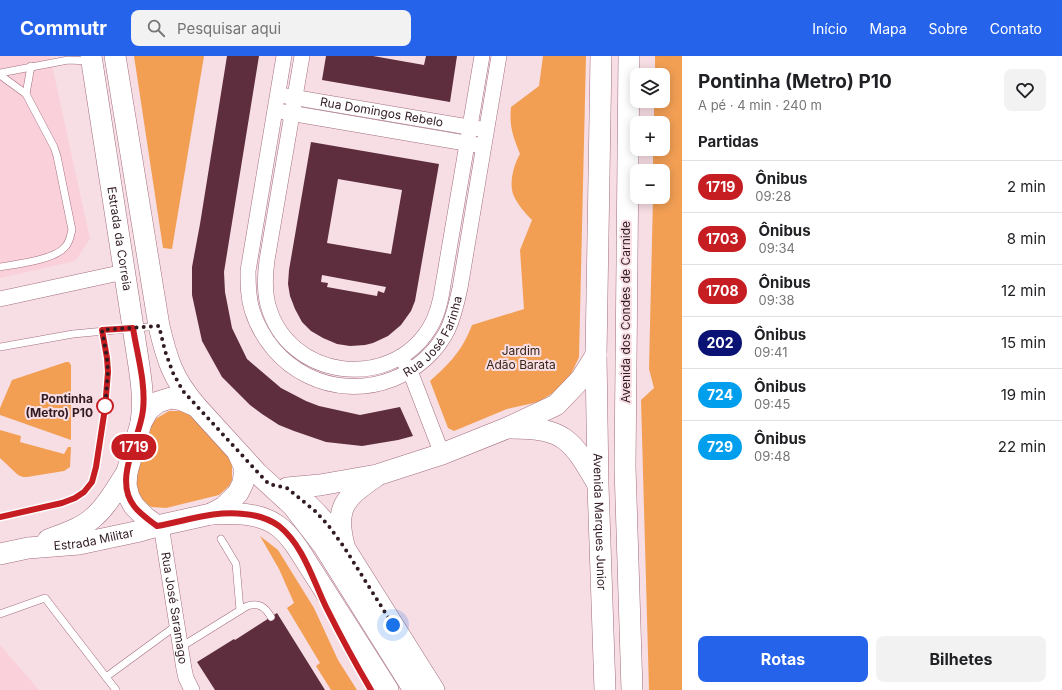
<!DOCTYPE html>
<html lang="pt">
<meta charset="utf-8">
<style>
body{margin:0;font-family:Inter,sans-serif;background:#f2f2f2;color:#202124;height:100vh;display:flex;flex-direction:column;font-size:15px;white-space:nowrap}
*{box-sizing:border-box;margin:0}
p{font-size:13px;color:#757577}
.icon{flex:none;width:22px;height:22px;fill:none;stroke:currentColor;stroke-width:2;stroke-linecap:round;stroke-linejoin:round}
.map{position:relative;flex:1;overflow:hidden}
.side{display:flex;flex-direction:column;background:#fff;width:380px}
.side>*{flex:none}
.badge{padding:0 8px;border-radius:13px;font-size:14px;line-height:26px}
.fabs{position:absolute;left:630px;top:12px;display:grid;gap:8px}
.fabs a{display:grid;place-items:center;width:40px;height:40px;border-radius:8px;background:#fff;box-shadow:0 2px 10px #0003;font-size:20px}
.you{position:absolute;width:20px;height:20px;margin:-10px;border:3px solid #fff;border-radius:50%;background:#1a73e8;box-shadow:0 0 0 6px #1a73e833}
.map>.badge{position:absolute;translate:-50% -50%;box-shadow:0 0 0 2px #fff}
h2{padding:0 16px;font-size:15px;line-height:36px}
.round{display:grid;place-items:center;flex:none;width:42px;height:42px;border-radius:8px;background:#f2f2f2}
.head{display:flex;align-items:center;justify-content:space-between;height:68px;padding:0 16px}
h1{font-size:19px;font-weight:700;line-height:30px}
.action{display:flex;gap:8px;margin-top:auto;padding:8px 16px}
.action a{flex:1;height:46px;border-radius:8px;background:#2563eb;color:#fff;font-size:16px;font-weight:700;line-height:46px;text-align:center}
.action a+a{background:#f2f2f2;color:#202124}
ul{padding:0;list-style:none}
li{display:flex;align-items:center;gap:12px;height:52px;padding:0 16px;border-top:1px solid #e0e0e0}
li div{flex:1}
li b{display:block;font-size:15px}
li em{font-style:normal}
li .badge{min-width:44px;font-weight:700;text-align:center}
header{display:flex;align-items:center;gap:24px;box-sizing:border-box;height:56px;padding:0 20px;background:#2563eb;color:#fff}
header strong{font-size:19px}
nav{display:flex;gap:22px;margin-inline-start:auto;font-size:14px}
.search{width:280px;height:36px;background:#f2f2f2;display:flex;align-items:center;gap:10px;box-sizing:border-box;padding:0 14px;border-radius:8px;color:#757577;font-size:15px}
main{display:flex;flex:1;min-height:0}
.map>svg:first-child{display:block}
.built{fill:#fad0db}
.green{fill:#f29f54}
.building{fill:#5e2e3e;fill-rule:evenodd}
.lines{fill:none;stroke-linecap:round;stroke-linejoin:round}
.lane-casing{stroke:#a36d7c;stroke-width:8}
.street-casing{stroke:#a36d7c;stroke-width:16}
.secondary-casing{stroke:#a36d7c;stroke-width:22}
.lane{stroke:#fff;stroke-width:7}
.street{stroke:#fff;stroke-width:15}
.secondary{stroke:#fff;stroke-width:21}
.line-casing{stroke:#fff;stroke-width:9}
.line{stroke:#c61d23;stroke-width:6}
.walk{stroke:#311b21;stroke-width:4;stroke-dasharray:0 7.2}
.stop-dot{fill:#fff;stroke:#c61d23;stroke-width:2}
.labels{text-anchor:middle;stroke-width:4;stroke-linejoin:round;paint-order:stroke}
.street-label{font-size:12px;fill:#311b21;stroke:#f7dee4}
.park-label{font-size:12px;fill:#372516;stroke:#f7dee4}
.stop-label{font-size:12px;font-weight:bold;fill:#311b21;stroke:#f7dee4;text-anchor:end}
</style>
<header>
<strong>Commutr</strong>
<div class="search"><svg class="icon" aria-label="search" viewBox="0 0 24 24"><circle cx="10" cy="10" r="6"/><path d="M15 15l6 6"/></svg>Pesquisar aqui</div>
<nav><a>Início</a><a>Mapa</a><a>Sobre</a><a>Contato</a></nav>
</header>
<main>
<div class="map">
<svg width="682" height="634" viewBox="0 0 682 634">
<rect width="100%" height="100%" fill="#f7dee4"/>
<g class="built">
<polygon points="0,0 50,0 90,183 75,205 0,222"/>
<polygon points="0,589 12,603 39,634 0,634"/>
</g>
<g class="green">
<polygon points="134,0 204,0 172,193 163,192"/>
<path d="M 543,0 L 586,0 L 579,301 L 574,312 L 568,324 L 553,337 L 538,346 L 507,353 L 454,375 L 448,372 L 430,325 C 450,307 462,295 472,269 L 524,253 L 520,194 L 532,164 C 525,157 517,148 513,138 C 509,126 514,108 520,98 C 513,80 509,71 511,51 L 539,30 Z"/>
<polygon points="655,0 682,0 682,634 649,634 641,344 654,332 649,313 653,141 663,141 663,115 653,115 653,93 663,93 663,67 654,67 654,45 663,45 663,19 655,19"/>
<polygon points="66,306 69,306 71,309 71,384 0,359 0,352 12,324"/>
<polygon points="169,355 182,355 194,362 230,403 232,409 232,424 229,430 219,439 166,452 152,451 146,448 141,443 134,425 152,367 157,362"/>
<polygon points="0,374 21,380 20,386 64,398 68,391 71,391 70,411 64,415 27,421 23,421 18,419 0,402"/>
<polygon points="260,480 278,494 314,552 338,604 357,634 331,634 316,610 320,607 287,552 294,547 279,513"/>
</g>
<g class="building">
<polygon points="227,0 259,0 224,216 225,236 232,272 247,303 281,332 306,345 319,350 360,359 400,351 413,380 398,384 362,390 326,386 294,375 279,369 262,358 250,349 222,321 202,285 192,239 192,211 200,168"/>
<polygon points="326,0 373,0 424,9 426,0 457,0 450,46 322,24"/>
<path d="M 311,86 L 439,108 L 415,245 L 411,255 L 401,269 L 388,280 L 373,287 L 365,289 L 350,290 L 337,288 L 323,282 L 311,275 L 302,266 L 295,253 L 290,240 L 288,228 L 289,214 ZM 338,123 L 402,134 L 391,198 L 327,187 ZM 322,219 L 386,231 L 384,237 L 378,235 L 377,240 L 327,231 L 328,227 L 321,226 Z"/>
<polygon points="277,557 325,634 215,634 197,606 234,583 235,584"/>
</g>
<g class="lines">
<defs>
<g id="lane">
<polyline points="0,17 68,4 89,5"/>
<polyline points="0,19 26,38"/>
<path d="M 0,211 C 17,208 54,204 65,191 C 70,186 70,180 72,174 L 57,100 L 54,91 L 26,38 L 31,10"/>
<polyline points="0,291 73,278 158,270"/>
<polyline points="0,461 62,447 75,442 84,436 92,426 96,411 105,352 108,316 107,302 102,274"/>
<polyline points="221,483 236,508 240,554"/>
<polyline points="0,558 45,542 116,634"/>
<path d="M 181,591 L 247,550 C 259,546 265,551 271,561"/>
<polyline points="106,621 177,569"/>
</g>
<g id="street">
<path id="s1" d="M 284,0 L 248,215 C 248,228 248,241 252,254 C 271,314 334,346 393,323 C 416,314 437,296 448,273 C 454,260 457,246 460,232 L 499,0"/>
<path d="M 302,0 L 267,204 C 265,219 264,234 268,249 C 288,323 389,336 429,273 C 438,259 441,244 443,229 L 482,0"/>
<path id="s2" d="M 286,40 L 480,73"/>
<polyline points="284,56 477,89"/>
<polyline points="0,243 124,216"/>
<polyline points="405,308 410,315 442,398"/>
<path id="s3" d="M 161,469 L 184,613 L 186,622 L 192,634"/>
</g>
<g id="secondary">
<path id="s4" d="M 91,0 L 139,310 C 142,330 144,347 141,367"/>
<path d="M 115,0 L 159,270 C 167,304 173,323 196,350"/>
<path id="s5" d="M 601,0 L 596,299 L 598,429 L 605,634"/>
<polyline points="629,0 625,411 632,634"/>
<path d="M 511,372 C 565,372 572,384 597,427"/>
<polyline points="238,397 244,410 244,419 243,427 238,437 224,451 211,458 157,470 146,462 134,450 129,441 126,429 127,416 141,367 148,354 158,346 171,342 182,344 196,350 257,417 293,450 323,489 414,634"/>
<polyline points="287,432 320,429 377,419 442,398 507,372 556,349 581,323 596,299"/>
<path d="M 295,438 C 315,453 330,471 344,491 L 434,634"/>
<path d="M 211,458 C 233,457 259,456 278,470 C 286,476 292,484 297,491 L 388,634"/>
<path d="M 48,484 C 63,478 81,473 94,461 C 108,449 117,431 127,416"/>
<path d="M 344,489 C 334,451 346,441 375,421"/>
<path id="s6" d="M 0,498 L 28,492 L 79,488 L 140,475 L 157,470"/>
</g>
</defs>
<use href="#lane" class="lane-casing"/>
<use href="#street" class="street-casing"/>
<use href="#secondary" class="secondary-casing"/>
<use href="#lane" class="lane"/>
<use href="#street" class="street"/>
<use href="#secondary" class="secondary"/>
</g>
<g class="lines">
<defs>
<path id="line" d="M 0,461 L 62,447 L 75,442 L 84,436 L 92,426 L 96,411 L 105,352 L 108,316 L 107,302 L 102,274 L 133,272 C 137,298 146,327 143,354 C 140,383 113,423 134,450 C 140,458 149,464 157,470 C 186,465 215,454 244,458 C 256,459 269,463 279,470 C 303,489 313,524 326,551 C 340,579 355,607 371,634"/>
</defs>
<use href="#line" class="line-casing"/>
<use href="#line" class="line"/>
<polyline class="walk" points="105,350 105,352 108,316 107,302 102,274 159,270 165,295 173,317 183,335 263,422 269,428 287,432 315,455 328,469 344,491 393,569"/>
</g>
<circle class="stop-dot" cx="105" cy="350" r="8"/>
<g class="labels">
<g class="street-label">
<text dy="4" stroke="none"><textPath href="#s2" startOffset="97">Rua Domingos Rebelo</textPath></text>
<text dy="4" stroke="none"><textPath href="#s4" startOffset="185">Estrada da Correia</textPath></text>
<text transform="translate(626 256) rotate(-90)" y="4">Avenida dos Condes de Carnide</text>
<text dy="4" stroke="none"><textPath href="#s1" startOffset="495">Rua José Farinha</textPath></text>
<text dy="4" stroke="none"><textPath href="#s5" startOffset="466">Avenida Marques Junior</textPath></text>
<text dy="4" stroke="none"><textPath href="#s6" startOffset="95">Estrada Militar</textPath></text>
<text dy="4" stroke="none"><textPath href="#s3" startOffset="84">Rua José Saramago</textPath></text>
</g>
<g class="park-label">
<text x="521" y="299">Jardim<tspan x="521" dy="14">Adão Barata</tspan></text>
</g>
<g class="stop-label">
<text x="93" y="347">Pontinha<tspan x="93" dy="14">(Metro) P10</tspan></text>
</g>
</g>
</svg>
<div class="fabs">
<a><svg class="icon" aria-label="layers" viewBox="0 0 24 24"><path d="M12 4l9 5-9 5-9-5zM3 14l9 5 9-5"/></svg></a>
<a>+</a>
<a>−</a>
</div>
<div class="you" style="left:393px;top:569px"></div>
<b class="badge" style="left:134px;top:391px;background:#c61d23;color:#fff">1719</b>
</div>
<section class="side">
<div class="head"><div><h1>Pontinha (Metro) P10</h1><p>A pé · 4 min · 240 m</p></div><a class="round"><svg class="icon" aria-label="heart" viewBox="0 0 24 24"><path d="M12 20l-8-8c-3-5 5-10 8-4 3-6 11-1 8 4z"/></svg></a></div>
<h2>Partidas</h2>
<ul>
<li><span class="badge" style="background:#c61d23;color:#fff">1719</span><div><b>Ônibus</b><p>09:28</p></div><em>2 min</em></li>
<li><span class="badge" style="background:#c61d23;color:#fff">1703</span><div><b>Ônibus</b><p>09:34</p></div><em>8 min</em></li>
<li><span class="badge" style="background:#c61d23;color:#fff">1708</span><div><b>Ônibus</b><p>09:38</p></div><em>12 min</em></li>
<li><span class="badge" style="background:#0a1274;color:#fff">202</span><div><b>Ônibus</b><p>09:41</p></div><em>15 min</em></li>
<li><span class="badge" style="background:#009fee;color:#fff">724</span><div><b>Ônibus</b><p>09:45</p></div><em>19 min</em></li>
<li><span class="badge" style="background:#009fee;color:#fff">729</span><div><b>Ônibus</b><p>09:48</p></div><em>22 min</em></li>
</ul>
<div class="action"><a>Rotas</a><a>Bilhetes</a></div>
</section>
</main>
